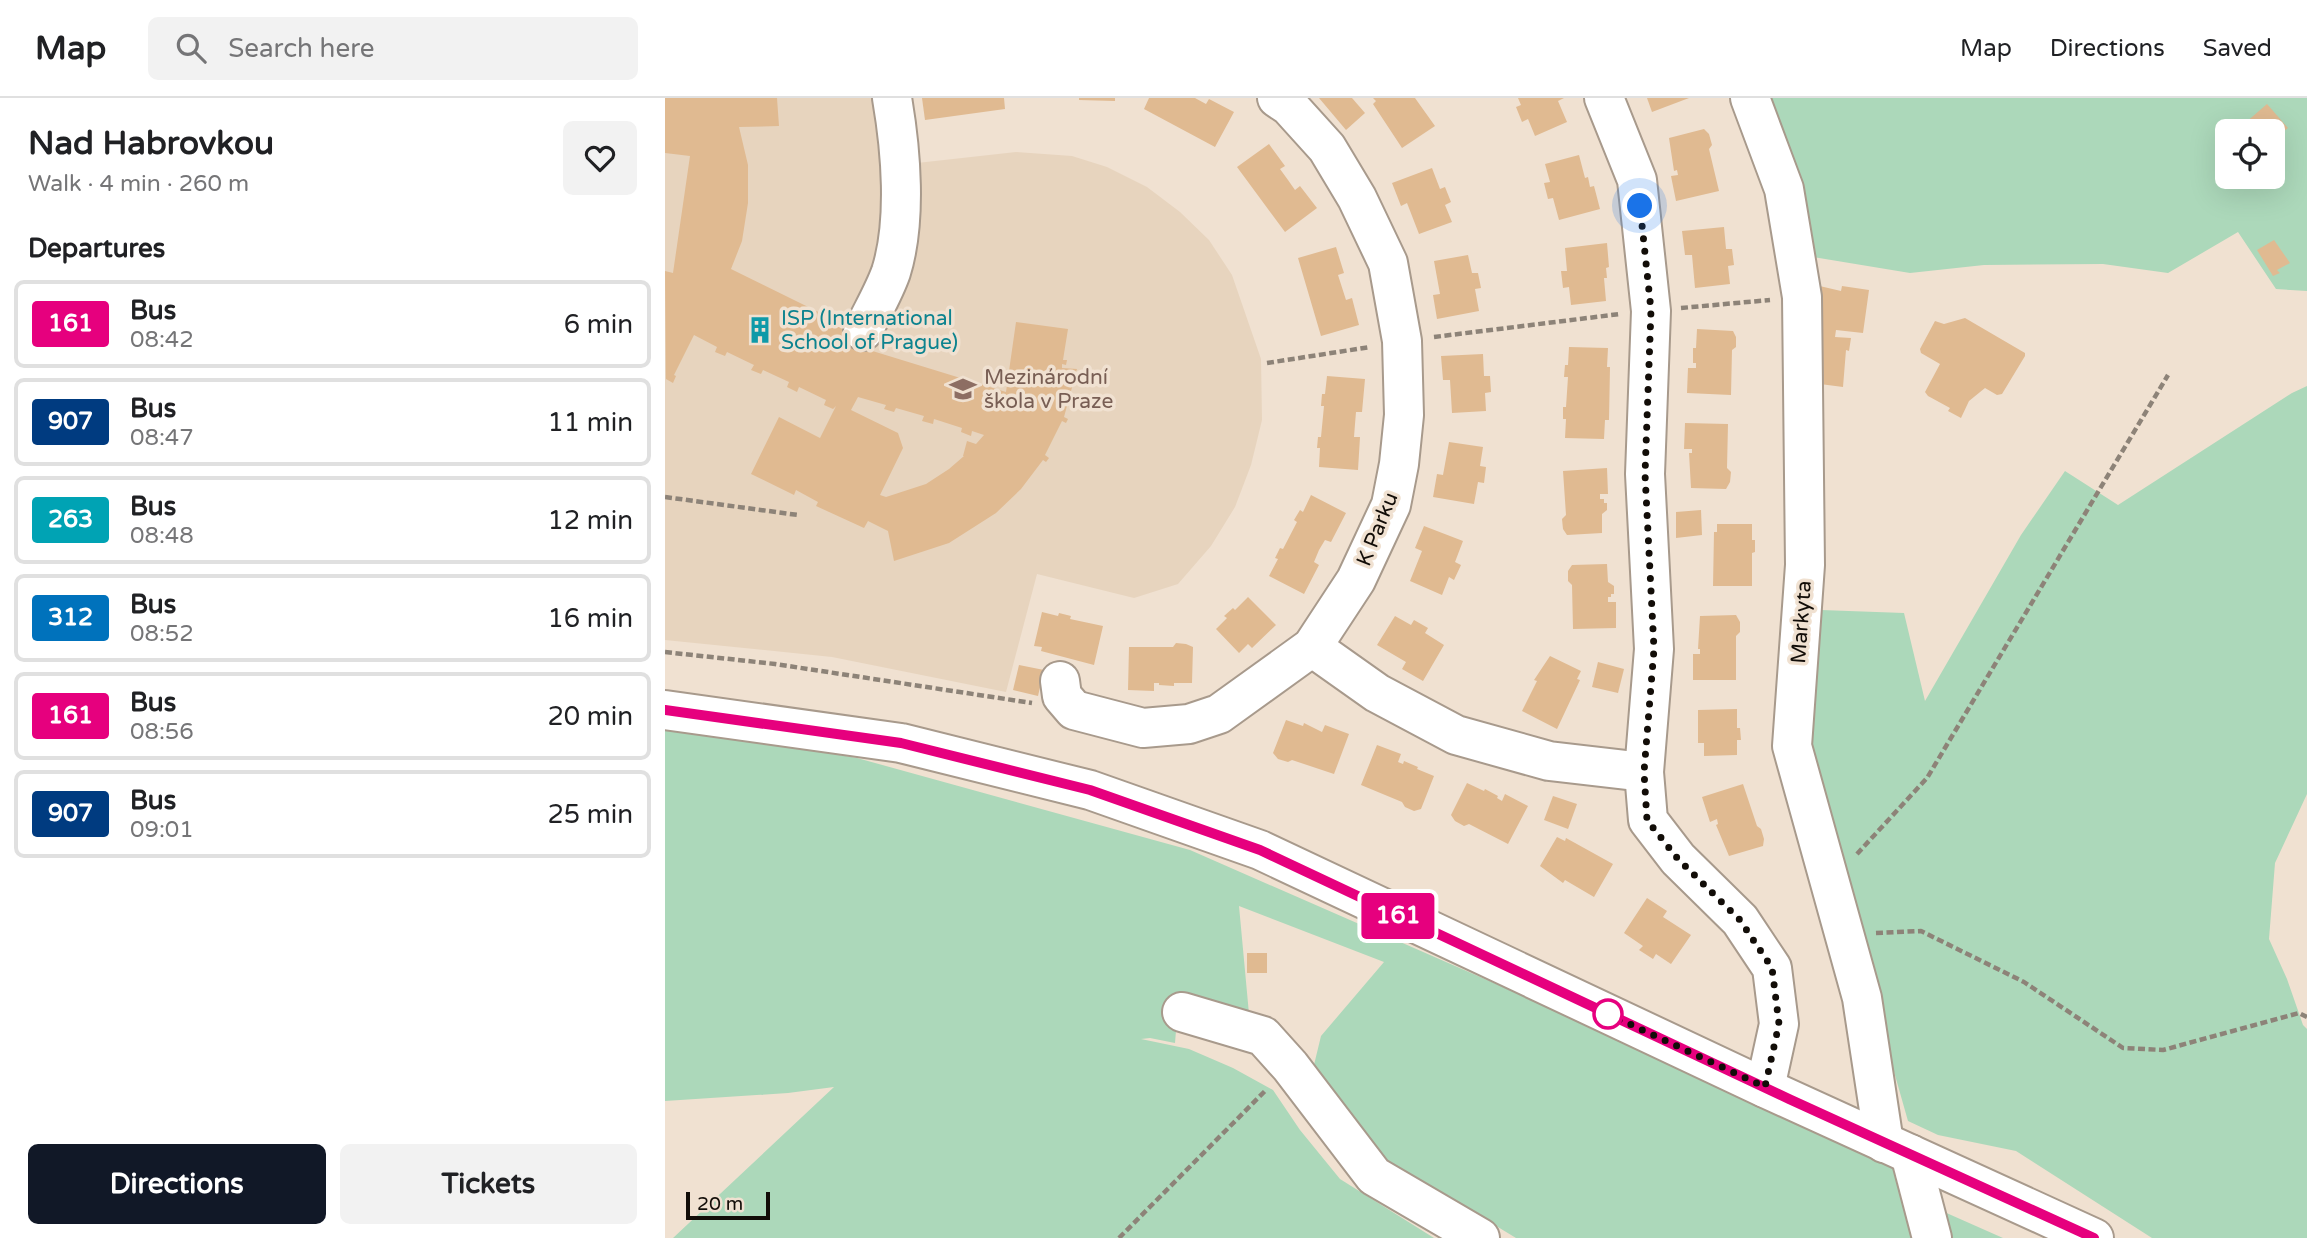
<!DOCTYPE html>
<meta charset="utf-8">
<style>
body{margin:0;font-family:"Varela Round",sans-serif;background:#f2f2f2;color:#202124;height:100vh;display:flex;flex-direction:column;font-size:26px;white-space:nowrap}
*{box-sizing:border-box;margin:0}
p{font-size:23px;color:#757577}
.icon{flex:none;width:38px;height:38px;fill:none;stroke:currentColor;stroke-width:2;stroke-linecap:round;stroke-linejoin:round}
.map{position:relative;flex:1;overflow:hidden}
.panel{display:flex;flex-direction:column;background:#fff;width:665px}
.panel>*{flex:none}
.badge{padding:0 14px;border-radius:5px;font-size:24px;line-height:46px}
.tools{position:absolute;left:1550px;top:21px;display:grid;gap:14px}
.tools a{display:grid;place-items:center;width:70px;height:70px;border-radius:10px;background:#fff;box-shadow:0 7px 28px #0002;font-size:35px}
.scale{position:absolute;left:21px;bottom:18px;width:84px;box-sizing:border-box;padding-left:7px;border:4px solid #120d08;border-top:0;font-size:19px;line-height:24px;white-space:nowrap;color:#120d08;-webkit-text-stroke:5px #f0e1d1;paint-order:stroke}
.you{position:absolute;width:35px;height:35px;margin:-18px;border:5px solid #fff;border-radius:50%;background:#1a73e8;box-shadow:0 0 0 10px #1a73e833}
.map>.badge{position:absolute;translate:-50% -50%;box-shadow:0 0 0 4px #fff}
h2{padding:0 28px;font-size:26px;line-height:63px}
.round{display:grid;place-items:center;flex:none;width:74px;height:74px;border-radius:10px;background:#f2f2f2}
.overview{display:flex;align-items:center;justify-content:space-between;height:119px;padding:0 28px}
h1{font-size:33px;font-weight:800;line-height:52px}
.primary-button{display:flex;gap:14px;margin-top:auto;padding:14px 28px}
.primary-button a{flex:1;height:80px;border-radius:10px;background:#111827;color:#fff;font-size:28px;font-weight:800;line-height:80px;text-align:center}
.primary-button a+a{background:#f2f2f2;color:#202124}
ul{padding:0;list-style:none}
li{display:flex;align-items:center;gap:21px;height:88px;margin:0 14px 10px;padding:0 14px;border:4px solid #e0e0e0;border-radius:10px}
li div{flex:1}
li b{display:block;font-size:26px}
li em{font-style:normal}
li .badge{min-width:77px;font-weight:700;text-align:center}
header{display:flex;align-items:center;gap:42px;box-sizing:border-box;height:98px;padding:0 35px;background:#fff;border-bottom:2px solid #e0e0e0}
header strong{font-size:33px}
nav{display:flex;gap:38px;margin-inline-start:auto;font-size:24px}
.search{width:490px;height:63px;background:#f2f2f2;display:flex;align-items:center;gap:18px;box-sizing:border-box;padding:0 24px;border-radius:10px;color:#757577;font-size:26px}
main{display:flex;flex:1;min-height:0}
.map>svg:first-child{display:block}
.built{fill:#e7d4be}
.green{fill:#acd8ba;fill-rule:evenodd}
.building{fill:#e0ba91;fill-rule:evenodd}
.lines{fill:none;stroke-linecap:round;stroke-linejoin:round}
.minor-casing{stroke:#a89a8c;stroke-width:42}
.path{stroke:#8d8378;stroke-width:4.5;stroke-dasharray:7 3.5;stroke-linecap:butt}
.minor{stroke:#fff;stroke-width:38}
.line-casing{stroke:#fff;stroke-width:16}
.line{stroke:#e6007e;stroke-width:10}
.walk{stroke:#120d08;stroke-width:7;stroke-dasharray:0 12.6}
.stop-dot{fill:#fff;stroke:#e6007e;stroke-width:3.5}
.labels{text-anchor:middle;stroke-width:7;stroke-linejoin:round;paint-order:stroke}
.culture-label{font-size:21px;fill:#0d838f;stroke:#f0e1d1;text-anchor:start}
.education-label{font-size:21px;fill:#785e54;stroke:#f0e1d1;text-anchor:start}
.street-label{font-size:21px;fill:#120d08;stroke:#f0e1d1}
</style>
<header>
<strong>Map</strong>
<div class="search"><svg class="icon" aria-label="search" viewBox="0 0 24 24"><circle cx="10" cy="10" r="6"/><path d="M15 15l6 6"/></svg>Search here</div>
<nav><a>Map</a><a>Directions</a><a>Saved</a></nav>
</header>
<main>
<section class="panel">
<div class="overview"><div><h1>Nad Habrovkou</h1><p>Walk · 4 min · 260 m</p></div><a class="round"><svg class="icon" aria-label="heart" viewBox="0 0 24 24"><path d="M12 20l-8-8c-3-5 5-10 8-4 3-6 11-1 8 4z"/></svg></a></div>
<h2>Departures</h2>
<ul>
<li><span class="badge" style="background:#e6007e;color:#fff">161</span><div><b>Bus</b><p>08:42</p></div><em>6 min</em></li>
<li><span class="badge" style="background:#003b80;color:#fff">907</span><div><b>Bus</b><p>08:47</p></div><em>11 min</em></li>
<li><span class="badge" style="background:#00a3b4;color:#fff">263</span><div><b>Bus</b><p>08:48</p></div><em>12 min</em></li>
<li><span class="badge" style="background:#0072bc;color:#fff">312</span><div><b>Bus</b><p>08:52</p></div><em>16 min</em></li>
<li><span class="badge" style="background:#e6007e;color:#fff">161</span><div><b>Bus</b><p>08:56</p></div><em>20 min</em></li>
<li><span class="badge" style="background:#003b80;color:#fff">907</span><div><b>Bus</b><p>09:01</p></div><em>25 min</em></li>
</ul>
<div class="primary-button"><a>Directions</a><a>Tickets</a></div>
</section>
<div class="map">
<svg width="1642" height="1140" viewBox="0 0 1642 1140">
<rect width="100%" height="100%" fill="#f0e1d1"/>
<polygon class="built" points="0,0 242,0 252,65 351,54 407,58 442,69 482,89 515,114 544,142 567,177 596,261 597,322 586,367 570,409 546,448 513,486 469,500 372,476 341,594 167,559 0,542"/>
<g class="green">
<path d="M 1098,0 L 1642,0 L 1642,193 L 1611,191 L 1573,134 L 1503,175 L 1438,166 L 1319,167 L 1245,175 L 1142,158 ZM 1563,33 L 1608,33 L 1608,79 L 1563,79 Z"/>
<polygon points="1642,288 1642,696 1610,765 1604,841 1622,881 1638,927 1642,931 1642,1140 1487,1140 1351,1053 1273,1037 1243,1023 1186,822 1157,707 1146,636 1156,512 1239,515 1260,603 1356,437 1400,373 1453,407 1627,295"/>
<polygon points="0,626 192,660 525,752 1085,997 1248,1073 1277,1113 1338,1140 851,1140 706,1052 648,971 656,938 719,864 574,808 584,916 514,896 510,945 485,940 476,941 524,951 568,970 608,992 635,1032 675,1081 769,1140 8,1140 169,989 123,995 0,1003"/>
</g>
<g class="building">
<path d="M 0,0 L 112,0 L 114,28 L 74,29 L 83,67 L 83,105 L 77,143 L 66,171 L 192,233 L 188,247 L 341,294 L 351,224 L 403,231 L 398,262 L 402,262 L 401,267 L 397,266 L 397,270 L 412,271 L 410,277 L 414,278 L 413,282 L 409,282 L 399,319 L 403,321 L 401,325 L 397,323 L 380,357 L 384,360 L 381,364 L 378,362 L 356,391 L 331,415 L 284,445 L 229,463 L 223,433 L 203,423 L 199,430 L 151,408 L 153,404 L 131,392 L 129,397 L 86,376 L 114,319 L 155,340 L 171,308 L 168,311 L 159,307 L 161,302 L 134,289 L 132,294 L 122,289 L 124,284 L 98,272 L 96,276 L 86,272 L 89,267 L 62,254 L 60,258 L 50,254 L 52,249 L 29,237 L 9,277 L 11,278 L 8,285 L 1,281 L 0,173 L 8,175 L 25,58 L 0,55 ZM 193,299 L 221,307 L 219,311 L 229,314 L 231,310 L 259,318 L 257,323 L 268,326 L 269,321 L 297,330 L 296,334 L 306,338 L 307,333 L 319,337 L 311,346 L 302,343 L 298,358 L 299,358 L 284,371 L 261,386 L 221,399 L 215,397 L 238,350 L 233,335 L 186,312 Z"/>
<polygon points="257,0 339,0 340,11 260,22"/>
<polygon points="414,0 450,0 450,3 414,2"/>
<polygon points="484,0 530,0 541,6 544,1 569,14 550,49 479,11"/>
<polygon points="654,0 687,0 700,15 681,32"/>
<polygon points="708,0 750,0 770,28 737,50 708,6 711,3"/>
<polygon points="853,0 899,0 893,3 902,24 870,38 863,21 857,24 851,9 856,7"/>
<polygon points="982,0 1024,0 987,14"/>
<polygon points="1602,6 1623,30 1608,42 1608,33 1585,33 1579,26"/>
<polygon points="1039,31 1044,36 1047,47 1044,51 1054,93 1011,103 1006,78 1013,77 1012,72 1009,73 1004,40"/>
<polygon points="604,46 620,68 615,71 623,82 630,92 635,88 652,110 620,134 572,69"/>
<polygon points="914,57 920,80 923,79 925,89 929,88 935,111 894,122 888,100 883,101 879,85 885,84 880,66"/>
<polygon points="767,70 775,91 780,89 786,104 780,107 787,124 754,136 742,105 736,108 727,85"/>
<polygon points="1059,129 1061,151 1067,151 1069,167 1063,168 1065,186 1030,190 1027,157 1020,157 1017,133"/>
<polygon points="1609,142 1625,165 1612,172 1615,175 1608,178 1592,152"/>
<polygon points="942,145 944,169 941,170 942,180 939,180 941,203 906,207 904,189 898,190 896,173 902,173 900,150"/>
<polygon points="671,149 679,175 673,177 681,202 687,200 694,227 656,238 633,160"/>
<polygon points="803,157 807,175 813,175 816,190 810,191 814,213 772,221 768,197 775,196 769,163"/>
<polygon points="1146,186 1176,193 1177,188 1204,192 1198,235 1171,232 1170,239 1186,240 1184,253 1181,252 1178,289 1155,286"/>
<polygon points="1300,220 1360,255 1360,258 1337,296 1332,297 1320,290 1304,303 1296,320 1283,313 1285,310 1263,298 1260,294 1275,266 1256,255 1255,251 1270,223 1279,226"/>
<polygon points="1032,231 1068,233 1071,239 1071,249 1067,252 1066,297 1022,295 1023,270 1031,270 1031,265 1028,265 1028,250 1031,250"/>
<polygon points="904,249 943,250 942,269 945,269 944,322 940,322 939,341 900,340 901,321 898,321 898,309 901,309 903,279 899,279 900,267 903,267"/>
<polygon points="818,256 819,278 825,278 826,294 820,295 821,313 787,315 785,282 778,282 776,258"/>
<polygon points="662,278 700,281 697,314 691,314 690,326 689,339 695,339 693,372 654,369 655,350 652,350 653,339 656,339 659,308 656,308 657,296 660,296"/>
<polygon points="1020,325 1063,326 1062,370 1066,374 1065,384 1061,391 1026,390 1024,355 1027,355 1027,351 1019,351"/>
<polygon points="784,344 818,349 815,368 821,369 819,385 813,384 809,406 768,399 772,376 778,377"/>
<polygon points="942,370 943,396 935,396 935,401 939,401 939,405 942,405 942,412 937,416 937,435 902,437 898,431 897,421 901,417 898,373"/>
<polygon points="646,397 681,415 666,444 660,442 654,452 649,464 654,467 639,496 604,478 613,461 610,460 615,450 618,451 632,424 629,422 635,412 638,414"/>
<polygon points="1036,412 1037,437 1011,440 1011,414"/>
<polygon points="1052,426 1087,426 1087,442 1090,442 1090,454 1087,455 1087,488 1048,488 1049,434 1052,434"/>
<polygon points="759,428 798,443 790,464 796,467 789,482 784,479 777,497 745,483 757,453 750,450"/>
<polygon points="942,466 943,484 949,488 949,496 946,496 946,499 943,499 943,504 951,504 951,530 908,531 907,487 903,483 903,473 907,467"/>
<polygon points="583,499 611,527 587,550 583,546 574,555 551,531 562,520 559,518 568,510 570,512"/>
<polygon points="377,514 393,518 394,515 406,518 405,521 438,528 429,567 376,553 377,549 369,548"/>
<polygon points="1071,517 1075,524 1075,534 1071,538 1071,582 1028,582 1028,556 1035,556 1035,551 1033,551 1035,518"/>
<polygon points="730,518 746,527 749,522 763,530 760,535 779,547 758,583 737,571 741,564 712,547"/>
<polygon points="511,545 521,546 528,549 527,585 509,585 509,588 494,587 494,585 489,585 489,593 463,592 464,549 508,549"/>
<polygon points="885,558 916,573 912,581 915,582 892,631 857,613 872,583 869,582"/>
<polygon points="933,564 959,571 953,595 927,589"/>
<polygon points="354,567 379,572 373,598 348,592"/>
<polygon points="1072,611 1072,630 1075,630 1076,642 1072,642 1072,657 1039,658 1039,645 1033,645 1033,612"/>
<polygon points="621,622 638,628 639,625 657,634 660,627 684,636 669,676 627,662 623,664 613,661 608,655"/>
<polygon points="712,647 736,656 733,664 738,666 739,663 753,669 752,671 769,678 756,711 749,713 740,709 737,704 696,687"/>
<polygon points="802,685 819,693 820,691 833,698 832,700 837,703 840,696 863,708 843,746 804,726 799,728 790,723 786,717"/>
<polygon points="1078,686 1092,728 1096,731 1099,741 1098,748 1064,758 1051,727 1053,726 1052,721 1045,724 1037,699"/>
<polygon points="888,698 912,706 903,731 879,722"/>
<polygon points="892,739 900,743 901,740 948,766 929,799 900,782 898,785 875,768"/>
<polygon points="982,800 1002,813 998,819 1026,837 1006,866 991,856 988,861 974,852 978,848 959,835"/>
<rect x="582" y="855" width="20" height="20"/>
</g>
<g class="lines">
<defs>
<g id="minor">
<polyline points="939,0 972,82 986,213 980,376 989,551 979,674 983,722 1013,761 1075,822 1107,870 1114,926 1100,990"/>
<polyline points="1085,0 1119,91 1137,199 1140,467 1127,648 1197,900 1219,1045"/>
<path d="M 198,233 C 207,214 219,194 226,174 C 242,123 236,52 227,0"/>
<polyline points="647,549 712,595 791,637 884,663 979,674"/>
<polyline points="395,583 397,598 409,612 478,630 524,626 554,616 647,549 691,482 726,407 734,366 739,317 737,243 723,165 692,100 662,50 624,8 612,0"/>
<polyline points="0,612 236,645 425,692 595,752 1100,990 1429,1140"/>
<polyline points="517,914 598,938 625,968 709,1078 815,1140"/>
<polyline points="1245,1056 1267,1140"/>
</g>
</defs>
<use href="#minor" class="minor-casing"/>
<g class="path">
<polyline points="1016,210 1105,202"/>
<polyline points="769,239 955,216"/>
<polyline points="602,265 705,249"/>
<polyline points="0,399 133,417"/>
<polyline points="0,554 110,566 367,605"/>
<polyline points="1192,756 1262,680 1503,277"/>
<polyline points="1211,835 1256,833 1359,884 1458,950 1498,952 1634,915 1642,919"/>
<polyline points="454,1140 602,991"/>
</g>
<use href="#minor" class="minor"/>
</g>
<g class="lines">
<defs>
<polyline id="line" points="0,612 236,645 425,692 595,752 1124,1001 1429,1140"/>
</defs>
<use href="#line" class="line-casing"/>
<use href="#line" class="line"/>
<polyline class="walk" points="943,916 1100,989 1114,926 1107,870 1075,822 1013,761 982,722 979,674 989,551 980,376 986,212 975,108"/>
</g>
<defs>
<symbol id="building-bare" viewBox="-9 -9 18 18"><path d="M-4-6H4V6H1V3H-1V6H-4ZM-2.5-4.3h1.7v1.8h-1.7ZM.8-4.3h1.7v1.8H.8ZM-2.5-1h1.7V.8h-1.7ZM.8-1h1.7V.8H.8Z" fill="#0f9aa8" stroke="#f0e1d1" stroke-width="2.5" paint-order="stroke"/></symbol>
<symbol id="school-bare" viewBox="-9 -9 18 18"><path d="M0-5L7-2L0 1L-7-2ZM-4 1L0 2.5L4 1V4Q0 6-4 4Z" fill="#8d6e63" stroke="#f0e1d1" stroke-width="2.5" paint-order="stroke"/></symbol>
</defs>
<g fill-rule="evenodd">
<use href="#building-bare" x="76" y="213" width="38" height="38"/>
<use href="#school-bare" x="279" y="272" width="38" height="38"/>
</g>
<circle class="stop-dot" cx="943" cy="916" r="14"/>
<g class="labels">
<g class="culture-label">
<text x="116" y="227">ISP (International<tspan x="116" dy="24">School of Prague)</tspan></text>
</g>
<g class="education-label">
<text x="319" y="286">Mezinárodní<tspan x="319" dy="24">škola v Praze</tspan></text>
</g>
<g class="street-label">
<text transform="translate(712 431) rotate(-68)" y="7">K Parku</text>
<text transform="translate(1136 524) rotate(-86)" y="7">Markyta</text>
</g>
</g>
</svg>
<div class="tools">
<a><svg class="icon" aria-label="locate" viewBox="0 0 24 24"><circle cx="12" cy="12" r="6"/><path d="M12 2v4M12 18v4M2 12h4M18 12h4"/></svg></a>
</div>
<div class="scale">20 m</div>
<div class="you" style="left:975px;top:108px"></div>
<b class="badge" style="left:733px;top:818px;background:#e6007e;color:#fff">161</b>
</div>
</main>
